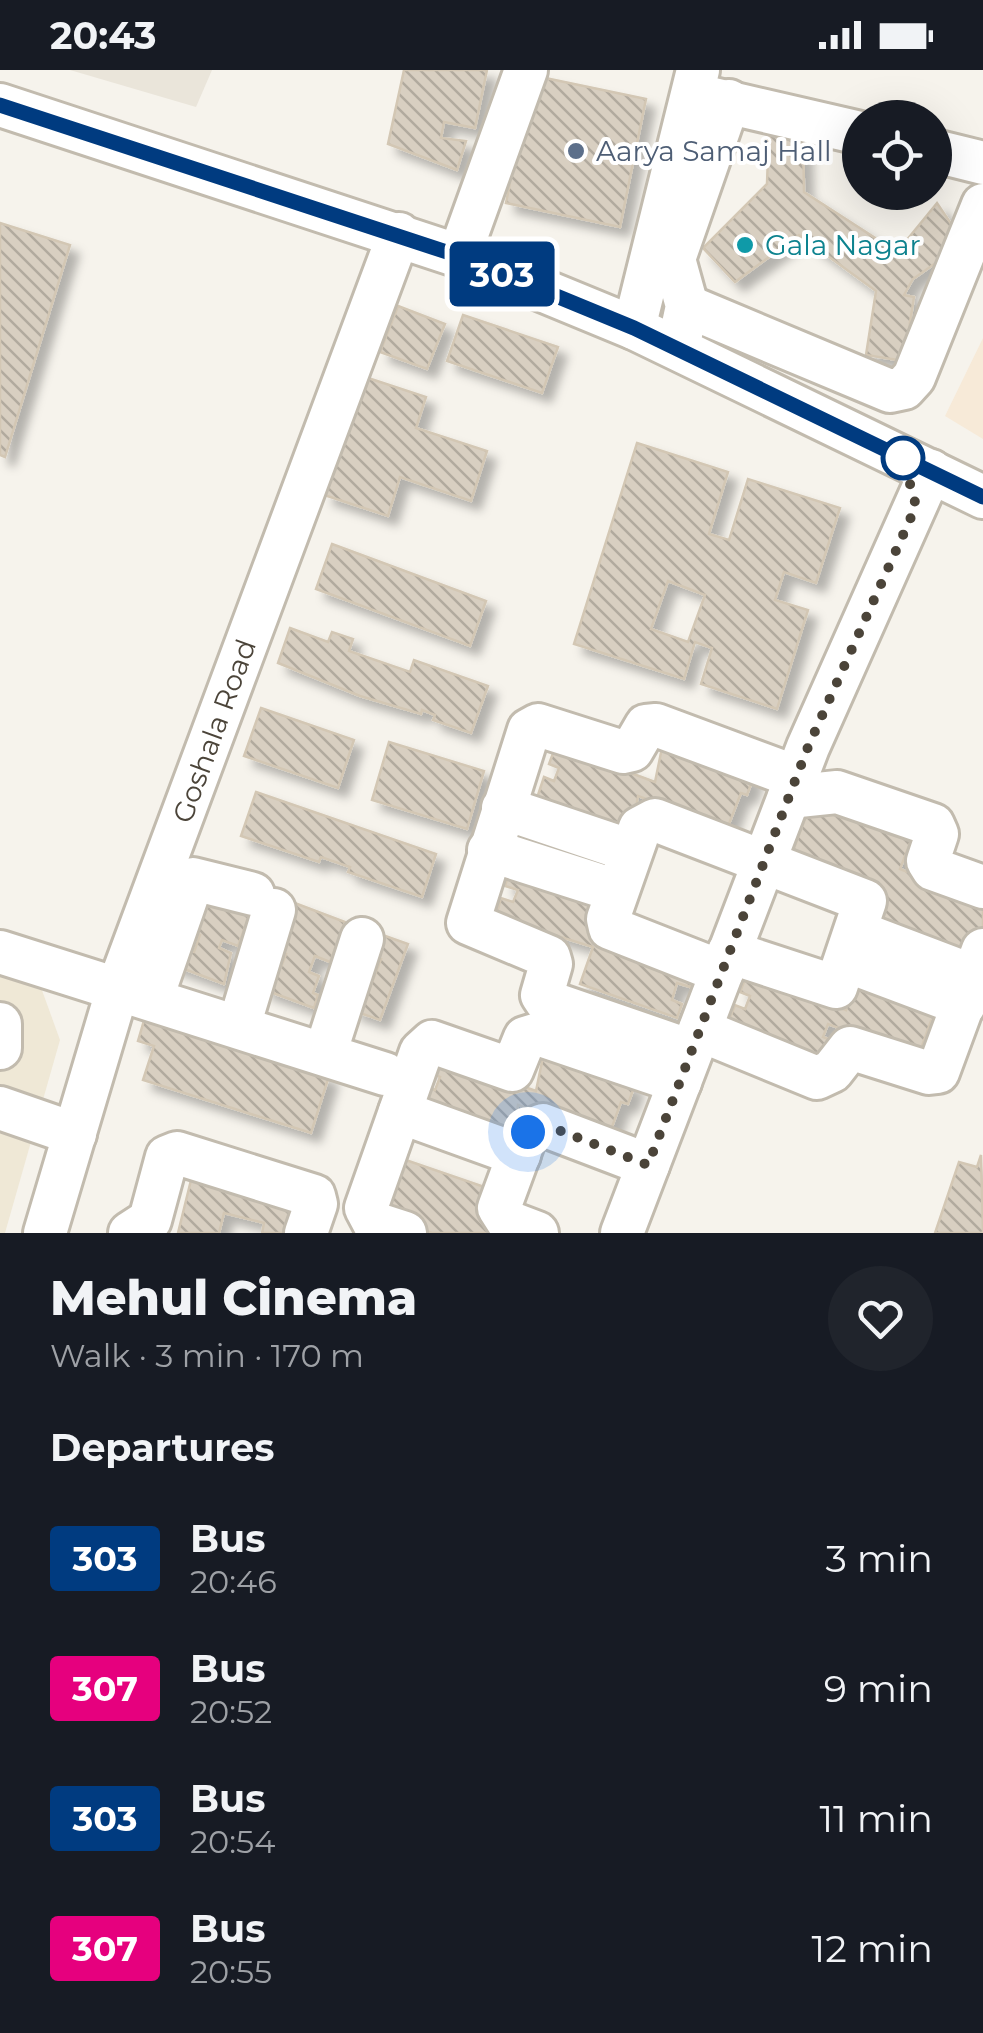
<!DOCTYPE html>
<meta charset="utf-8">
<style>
body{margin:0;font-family:Montserrat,sans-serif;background:#20242c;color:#f1f3f6;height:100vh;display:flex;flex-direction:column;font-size:38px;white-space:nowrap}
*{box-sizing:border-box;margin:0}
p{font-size:32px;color:#9ea1a6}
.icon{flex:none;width:55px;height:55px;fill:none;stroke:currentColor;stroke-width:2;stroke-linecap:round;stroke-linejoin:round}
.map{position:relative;height:1163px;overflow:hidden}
.panel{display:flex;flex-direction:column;background:#171b24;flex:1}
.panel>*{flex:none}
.badge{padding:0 20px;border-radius:8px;font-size:35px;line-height:65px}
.fabs{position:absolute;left:842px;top:30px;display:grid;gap:20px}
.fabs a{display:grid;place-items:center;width:110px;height:110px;border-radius:50%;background:#171b24;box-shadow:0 10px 40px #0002;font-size:50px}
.you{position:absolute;width:50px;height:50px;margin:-25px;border:8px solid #fff;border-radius:50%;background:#1a73e8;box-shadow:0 0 0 15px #1a73e833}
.map>.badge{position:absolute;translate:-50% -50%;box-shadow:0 0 0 5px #fff}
h2{padding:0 50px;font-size:38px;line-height:90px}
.round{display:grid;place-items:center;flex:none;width:105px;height:105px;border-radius:52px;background:#20242c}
.summary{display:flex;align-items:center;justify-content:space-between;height:170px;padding:0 50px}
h1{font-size:48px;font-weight:800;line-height:75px}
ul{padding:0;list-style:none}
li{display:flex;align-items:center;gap:30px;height:130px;padding:0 50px}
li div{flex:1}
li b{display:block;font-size:38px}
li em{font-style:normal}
li .badge{min-width:110px;font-weight:700;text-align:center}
.status{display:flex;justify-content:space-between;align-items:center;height:70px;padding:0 50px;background:#171b24;direction:ltr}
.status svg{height:28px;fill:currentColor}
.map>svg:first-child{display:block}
.residential{fill:#eae5da}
.commercial{fill:#f7ead8}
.education{fill:#efe8d6}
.building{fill:url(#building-back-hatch);stroke:#d3c7b4;stroke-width:2.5;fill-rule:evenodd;filter:url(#shadow)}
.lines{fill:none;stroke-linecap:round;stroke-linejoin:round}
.minor-casing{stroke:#c2bbae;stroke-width:48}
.minor{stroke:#fff;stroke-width:42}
.line-casing{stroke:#fff;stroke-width:22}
.line{stroke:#003b80;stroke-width:15}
.walk{stroke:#4b4439;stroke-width:10;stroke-dasharray:0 18}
.service-dot{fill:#5c6f8a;stroke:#fff;stroke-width:4}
.culture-dot{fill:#0f9aa8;stroke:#fff;stroke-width:4}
.stop-dot{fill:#fff;stroke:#003b80;stroke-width:5}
.labels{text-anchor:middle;stroke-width:8;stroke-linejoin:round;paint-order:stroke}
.service-label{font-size:28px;fill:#4e5e75;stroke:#fff;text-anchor:start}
.culture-label{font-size:28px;fill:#0d838f;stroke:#fff;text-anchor:start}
.street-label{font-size:28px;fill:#4b4439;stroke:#fff}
</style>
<div class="status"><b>20:43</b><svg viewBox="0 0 49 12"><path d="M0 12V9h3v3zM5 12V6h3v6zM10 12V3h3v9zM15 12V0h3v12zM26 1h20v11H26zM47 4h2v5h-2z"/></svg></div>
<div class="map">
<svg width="983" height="1163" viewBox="0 0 983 1163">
<defs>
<pattern id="building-back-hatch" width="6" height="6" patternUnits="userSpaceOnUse" patternTransform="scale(2.5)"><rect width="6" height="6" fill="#d8cfc1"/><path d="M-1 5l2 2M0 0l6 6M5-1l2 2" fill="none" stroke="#b1aa9e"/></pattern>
<filter id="shadow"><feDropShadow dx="9" dy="9" stdDeviation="5" flood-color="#0004"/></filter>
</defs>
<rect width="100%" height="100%" fill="#f6f3ec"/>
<polygon class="residential" points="70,0 212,0 196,37"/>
<polygon class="commercial" points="983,268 983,369 945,346"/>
<polygon class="education" points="0,901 39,912 60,970 5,1163 0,1163"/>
<g class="building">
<polygon points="404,0 487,0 475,58 444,52 441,68 466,71 457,100 388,74"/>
<polygon points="531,5 646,29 620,157 506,133"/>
<polygon points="769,56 803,61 804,122 897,182 937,133 964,173 913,209 904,225 914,227 904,291 866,285 876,221 799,165 735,212 703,178 767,114"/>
<polygon points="0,153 70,175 5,387 0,385"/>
<polygon points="398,236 445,254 427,299 380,282"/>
<polygon points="463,245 558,277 542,323 447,291"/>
<polygon points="362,306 426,327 416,358 487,381 471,431 400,407 388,446 324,425"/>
<path d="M 637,373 L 728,402 L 709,464 L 729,470 L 748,409 L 840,438 L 816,513 L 784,502 L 775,530 L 808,540 L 777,639 L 701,614 L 712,578 L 695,572 L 684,609 L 574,574 ZM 668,511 L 705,525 L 688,572 L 651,559 Z"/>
<polygon points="332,474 486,531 470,576 316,519"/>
<polygon points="290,558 328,572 332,562 353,569 349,581 410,602 414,590 488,616 471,663 433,650 435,645 422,640 421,644 360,626 278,593"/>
<polygon points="261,638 354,670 338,718 244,686"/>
<polygon points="389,672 484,701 467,759 372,730"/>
<polygon points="663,673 754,706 747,725 741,723 727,759 638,726 632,763 537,728 544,707 554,711 559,698 549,694 556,675 655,712"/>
<polygon points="256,722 436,784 422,827 348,802 350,797 321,787 319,792 241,766"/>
<polygon points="812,730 912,768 900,799 983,831 983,860 970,895 867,856 790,789"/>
<polygon points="510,800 609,831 696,899 690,917 677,913 672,930 682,934 677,948 580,914 593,877 496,847 501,828 513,832 518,820 505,816"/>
<polygon points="197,813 252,838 238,876 222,870 219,878 231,883 224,914 168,893 175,875 194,882 200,865 181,858"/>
<polygon points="292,832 345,852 330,892 315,886 309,902 319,906 313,923 318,925 314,938 262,919 272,893 281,897 286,884 274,879"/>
<polygon points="374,862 408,874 380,950 351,940 359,916 369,920 381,889 366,884"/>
<polygon points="854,901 945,934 938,954 931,951 918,987 828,954 823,967 831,970 823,991 727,955 735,935 745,939 750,926 740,922 747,904 846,940"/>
<polygon points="145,947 329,1006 311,1063 143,1010 154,976 138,971"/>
<polygon points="544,982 635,1015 628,1034 621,1032 608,1068 518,1035 513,1072 417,1036 425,1016 435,1020 440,1007 430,1003 437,985 536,1021"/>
<polygon points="981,1085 983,1163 935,1163 959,1092 977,1097"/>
<polygon points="397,1087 499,1122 513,1163 432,1163 378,1145"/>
<polygon points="193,1102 306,1131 298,1163 262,1163 264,1153 224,1143 219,1163 178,1163"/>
</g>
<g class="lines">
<defs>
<g id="minor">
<polyline points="700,26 860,63"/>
<polyline points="0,35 459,186 634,258 983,427"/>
<polyline points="935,81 983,93"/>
<polyline points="459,186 526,0"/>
<polyline points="687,236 890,321 904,318 914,307 983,135"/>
<polyline points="634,258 698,0"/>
<polyline points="681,264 687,236 674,189 729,31"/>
<polyline points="789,727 837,722 933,755 937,764 928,791 933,799 983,817"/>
<polyline points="503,738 631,781"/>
<polyline points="489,780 617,821"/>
<polyline points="857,862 973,906"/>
<polyline points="0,882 385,1004"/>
<polyline points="847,891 964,935"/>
<polyline points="722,902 610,858 608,849 640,758 655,750 865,831 836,917 729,882"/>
<polyline points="158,910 193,809 253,824"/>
<polyline points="0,954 0,978"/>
<polyline points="239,956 274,840"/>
<polyline points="700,960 817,1008 832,1001 850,978 929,1003 938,1002 983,880"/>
<polyline points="691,981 546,931 542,925 551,894 549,887 468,853 529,660 538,655 623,682 632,680 646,656 656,655 796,707"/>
<polyline points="325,984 362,869"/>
<polyline points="0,1038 75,1064"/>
<polyline points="400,1042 519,1085"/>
<polyline points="45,1163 118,918 399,164"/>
<polyline points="130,1163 150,1150 167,1087 177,1083 314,1126 316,1134 306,1163"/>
<polyline points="405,1163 374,1153 366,1138 421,982 432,972 512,1000 525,968 538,964 680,1012"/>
<polyline points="537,1163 508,1152 499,1138 527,1062 543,1055 648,1095"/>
<polyline points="622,1163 808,677 931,401"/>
</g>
</defs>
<use href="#minor" class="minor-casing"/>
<use href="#minor" class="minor"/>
</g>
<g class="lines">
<defs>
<polyline id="line" points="0,35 459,186 634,258 983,427"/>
</defs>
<use href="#line" class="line-casing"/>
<use href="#line" class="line"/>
<polyline class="walk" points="528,1062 543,1054 648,1095 808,677 916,436 903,388"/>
</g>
<circle class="service-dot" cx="576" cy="81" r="10"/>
<circle class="culture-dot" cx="745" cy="175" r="10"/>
<circle class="stop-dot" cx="903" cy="388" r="20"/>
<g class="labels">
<g class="service-label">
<text x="596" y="91">Aarya Samaj Hall</text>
</g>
<g class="culture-label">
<text x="765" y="185">Gala Nagar</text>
</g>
<g class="street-label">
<text transform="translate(214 661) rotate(-70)" y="10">Goshala Road</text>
</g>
</g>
</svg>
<div class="fabs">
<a><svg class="icon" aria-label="locate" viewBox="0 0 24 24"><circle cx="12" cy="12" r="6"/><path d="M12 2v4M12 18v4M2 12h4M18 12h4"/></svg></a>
</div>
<div class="you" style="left:528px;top:1062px"></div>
<b class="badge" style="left:502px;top:204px;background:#003b80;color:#fff">303</b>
</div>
<section class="panel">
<div class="summary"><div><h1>Mehul Cinema</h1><p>Walk · 3 min · 170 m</p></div><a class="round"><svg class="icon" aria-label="heart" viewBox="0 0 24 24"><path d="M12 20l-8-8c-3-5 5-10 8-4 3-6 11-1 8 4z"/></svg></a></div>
<h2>Departures</h2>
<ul>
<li><span class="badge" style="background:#003b80;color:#fff">303</span><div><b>Bus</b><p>20:46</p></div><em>3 min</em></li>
<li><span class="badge" style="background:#e6007e;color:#fff">307</span><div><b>Bus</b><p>20:52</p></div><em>9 min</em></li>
<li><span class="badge" style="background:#003b80;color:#fff">303</span><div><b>Bus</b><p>20:54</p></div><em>11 min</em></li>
<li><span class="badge" style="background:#e6007e;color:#fff">307</span><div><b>Bus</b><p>20:55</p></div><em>12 min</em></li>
</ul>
</section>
